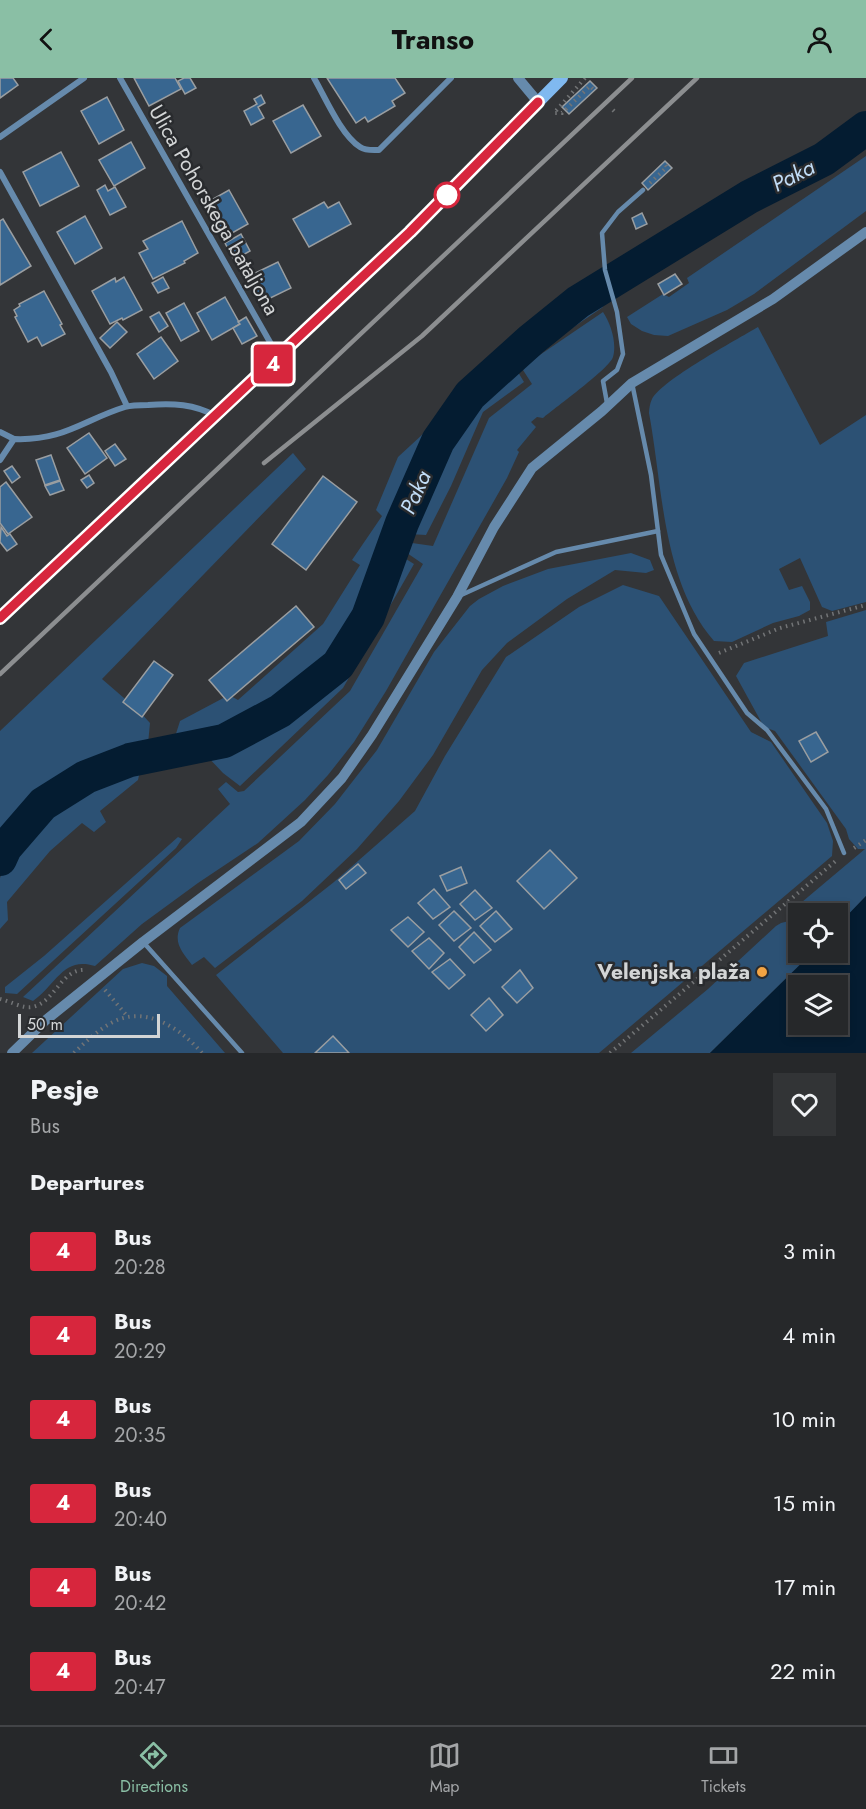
<!DOCTYPE html>
<meta charset="utf-8">
<style>
body{margin:0;font-family:Jost,sans-serif;background:#323436;color:#f1f3f6;height:100vh;display:flex;flex-direction:column;font-size:22px;white-space:nowrap}
*{box-sizing:border-box;margin:0}
p{font-size:20px;color:#a4a6a8}
.icon{flex:none;width:33px;height:33px;fill:none;stroke:currentColor;stroke-width:2;stroke-linecap:round;stroke-linejoin:round}
.map{position:relative;height:975px;overflow:hidden}
.drawer{display:flex;flex-direction:column;background:#26282a;flex:1}
.drawer>*{flex:none}
.badge{padding:0 12px;border-radius:4px;font-size:21px;line-height:39px}
.buttons{position:absolute;left:788px;top:825px;display:grid;gap:12px}
.buttons a{display:grid;place-items:center;width:60px;height:60px;border-radius:0px;background:#26282a;box-shadow:0 3px 9px #0003,0 0 0 2px #424447;font-size:30px}
.scale{position:absolute;left:18px;bottom:15px;width:142px;box-sizing:border-box;padding-left:6px;border:3px solid #d3d5d6;border-top:0;font-size:16px;line-height:21px;white-space:nowrap;color:#d3d5d6;-webkit-text-stroke:4px #292b2e;paint-order:stroke}
.map>.badge{position:absolute;translate:-50% -50%;box-shadow:0 0 0 3px #fff}
h2{padding:0 30px;font-size:22px;line-height:54px}
.round{display:grid;place-items:center;flex:none;width:63px;height:63px;border-radius:0px;background:#323436}
.overview{display:flex;align-items:center;justify-content:space-between;height:102px;padding:0 30px}
h1{font-size:28px;font-weight:700;line-height:45px}
ul{padding:0;list-style:none}
li{display:flex;align-items:center;gap:18px;height:84px;padding:0 30px}
li div{flex:1}
li b{display:block;font-size:22px}
li em{font-style:normal}
li .badge{min-width:66px;font-weight:700;text-align:center}
header{display:flex;justify-content:space-between;align-items:center;height:78px;padding:0 30px;background:#8abfa5;color:#111;font-size:27px;font-weight:700}
.tab-bar{display:flex;justify-content:space-around;align-items:center;height:84px;border-top:2px solid #424447;background:#26282a;font-size:16px;color:#a4a6a8}
.tab-bar a{display:grid;justify-items:center;gap:3px}
.tab-bar .selected{color:#8abfa5}
.map>svg:first-child{display:block}
.green{fill:#2c5174}
.water{fill:#041c31;fill-rule:evenodd}
.lines{fill:none;stroke-linecap:round;stroke-linejoin:round}
.river{stroke:#041c31;stroke-width:34}
.building{fill:#386690;stroke:#9a9ea1;stroke-width:1.5}
.path{stroke:#727476;stroke-width:4;stroke-dasharray:1.5 4.5;stroke-linecap:butt}
.service{stroke:#668aac;stroke-width:4.5}
.minor{stroke:#668aac;stroke-width:6}
.tertiary{stroke:#668aac;stroke-width:10}
.secondary{stroke:#80b9f0;stroke-width:12}
.rail{stroke:#8c8e90;stroke-width:4.5}
.line-casing{stroke:#fff;stroke-width:14}
.line{stroke:#d7263d;stroke-width:9}
.stop-dot{fill:#fff;stroke:#d7263d;stroke-width:3}
.poi-dot{fill:#f3a443;stroke:#292b2e;stroke-width:2}
.labels{text-anchor:middle;stroke-width:5;stroke-linejoin:round;paint-order:stroke}
.street-label{font-size:21px;fill:#d3d5d6;stroke:#292b2e}
.poi-label{font-size:21px;font-weight:bold;fill:#d3d5d6;stroke:#292b2e;text-anchor:end}
.water-label{font-size:22px;font-style:italic;fill:#c1dcf6;stroke:#292b2e}
</style>
<header><svg class="icon" aria-label="back" viewBox="0 0 24 24"><path d="M15 5l-7 7 7 7"/></svg>Transo<svg class="icon" aria-label="person" viewBox="0 0 24 24"><circle cx="12" cy="8" r="4"/><path d="M4 21q1-7 8-7t8 7"/></svg></header>
<div class="map">
<svg width="866" height="975" viewBox="0 0 866 975">
<rect width="100%" height="100%" fill="#333538"/>
<g class="green">
<polygon points="866,78 866,133 754,216 727,232 668,258 654,257 642,253 631,246 627,239 663,216 669,219 689,205 687,200"/>
<polygon points="601,220 603,229 515,289 524,304 483,334 451,408 426,457 409,456 420,422 455,351 480,318 574,233"/>
<path d="M 603,234 C 611,246 617,265 613,279 C 610,290 556,329 543,340 L 537,339 L 531,344 L 536,349 L 517,372 L 519,374 L 507,400 L 386,613 L 354,664 L 328,697 L 305,722 L 258,765 L 198,805 L 142,846 L 95,888 C 63,878 56,907 33,923 L 23,919 L 230,726 L 218,711 L 226,704 L 238,714 L 244,713 L 350,613 L 423,486 L 407,475 L 412,465 L 433,468 L 489,340 L 532,306 L 523,292 L 528,285 Z"/>
<path d="M 758,249 L 820,367 L 866,337 L 866,524 L 832,533 L 822,529 L 800,480 L 779,491 L 789,512 L 802,508 L 810,524 L 810,532 L 799,538 L 773,545 L 732,564 L 714,563 C 662,503 663,410 649,335 C 649,331 650,325 652,321 C 662,302 736,262 758,249 Z"/>
<path d="M 436,344 C 433,364 413,394 405,415 C 393,448 383,486 368,517 C 342,571 268,641 211,656 C 199,659 186,660 174,662 L 180,643 L 229,617 L 238,622 L 323,546 L 360,487 L 352,482 L 382,438 L 376,432 L 398,379 Z"/>
<polygon points="293,375 306,391 102,601 139,633 150,645 148,666 72,691 43,710 0,755 0,653"/>
<path d="M 631,475 L 650,482 L 654,492 L 646,495 L 615,492 L 567,521 L 507,565 L 482,592 L 433,677 L 399,723 L 357,771 L 302,823 L 215,890 L 204,879 L 192,887 C 183,875 173,865 180,850 L 299,763 L 335,726 L 377,672 L 434,574 L 470,528 L 479,521 L 503,508 L 548,491 Z"/>
<path d="M 398,476 L 414,486 L 343,610 L 240,708 L 223,695 L 206,677 C 224,674 237,666 253,658 C 304,631 350,593 377,541 C 387,521 392,497 398,476 Z"/>
<polygon points="623,507 659,518 751,654 771,664 827,745 833,763 832,778 599,975 283,975 216,897 334,804 415,733 445,678 506,579 579,529"/>
<polygon points="866,532 866,818 837,849 837,836 807,835 802,824 865,771 858,771 849,761 846,751 775,653 764,649 736,598 744,585 828,558 826,544"/>
<path d="M 141,688 L 138,702 L 100,733 L 106,744 L 94,754 L 82,745 L 50,773 L 7,824 L 8,842 L 0,851 L 0,800 C 6,784 17,769 28,757 C 35,749 41,739 49,732 C 77,711 109,700 141,688 Z"/>
<polygon points="178,759 182,761 176,770 17,916 5,915 5,909 44,878"/>
<polygon points="793,842 798,849 798,874 812,875 710,975 631,975 708,911 776,848 781,845"/>
<polygon points="142,885 154,888 167,898 167,908 225,975 32,975 123,891"/>
</g>
<path class="water" d="M 866,818 L 866,975 L 710,975 L 812,875 L 837,874 L 837,848 ZM 798,908 L 837,908 L 837,946 L 798,946 Z"/>
<g class="lines">
<polyline class="river" points="0,781 5,770 43,726 86,699 130,682 224,663 280,633 338,587 368,539 402,445 438,363 470,317 531,262 578,224 749,119 824,81 866,50"/>
</g>
<g class="building">
<polygon points="0,0 13,0 18,7 0,20"/>
<polygon points="134,0 175,0 181,11 149,28"/>
<polygon points="184,0 190,0 196,10 185,16 178,3"/>
<polygon points="327,0 395,0 405,15 392,23 395,28 368,44 365,39 356,45"/>
<polygon points="590,3 597,10 569,36 562,29"/>
<polygon points="261,17 265,25 258,29 264,40 251,47 244,33 257,26 254,21"/>
<polygon points="107,19 124,52 99,66 81,33"/>
<polygon points="303,27 321,58 291,75 273,43"/>
<polygon points="131,64 145,90 114,108 99,82"/>
<polygon points="61,74 79,108 40,128 23,94"/>
<polygon points="665,83 672,90 648,112 642,105"/>
<polygon points="105,107 108,113 115,109 126,129 110,137 97,112"/>
<polygon points="229,112 248,146 225,159 206,125"/>
<polygon points="324,124 328,130 339,124 351,146 309,169 293,141"/>
<polygon points="642,135 647,146 636,151 632,140"/>
<polygon points="85,138 102,170 75,186 57,154"/>
<polygon points="3,141 31,188 0,207 0,143"/>
<polygon points="182,143 198,175 184,183 185,185 153,201 139,175 148,171 143,163"/>
<polygon points="241,156 250,173 234,182 225,165"/>
<polygon points="278,184 291,210 260,225 247,199"/>
<polygon points="675,196 682,206 664,217 658,206"/>
<polygon points="124,199 142,232 123,242 122,240 110,246 92,213 115,200 116,204"/>
<polygon points="163,199 169,210 158,215 152,205"/>
<polygon points="44,213 62,246 60,247 65,256 42,268 37,259 28,264 15,239 17,238 14,232 20,228 19,226"/>
<polygon points="225,219 240,246 212,262 197,235"/>
<polygon points="184,225 199,253 181,263 166,235"/>
<polygon points="159,234 168,248 159,254 150,239"/>
<polygon points="246,239 257,258 242,266 233,250 240,246 238,244"/>
<polygon points="117,244 127,254 110,270 100,260"/>
<polygon points="161,259 178,283 154,301 137,276"/>
<polygon points="89,355 107,380 85,396 67,370"/>
<polygon points="115,366 126,381 115,388 105,373"/>
<polygon points="51,377 60,402 45,407 36,382"/>
<polygon points="12,388 20,399 12,405 4,393"/>
<polygon points="89,397 94,405 87,410 81,402"/>
<polygon points="323,398 357,424 306,492 272,466"/>
<polygon points="60,403 64,412 50,417 45,408"/>
<polygon points="6,404 32,439 8,456 0,445 0,409"/>
<polygon points="1,449 7,458 10,456 17,466 7,473 0,464"/>
<polygon points="296,528 314,549 227,623 209,602"/>
<polygon points="154,583 173,597 142,639 123,624"/>
<polygon points="816,654 828,674 811,684 799,663"/>
<polygon points="550,772 577,800 544,831 517,803"/>
<polygon points="358,786 366,795 346,811 339,802"/>
<polygon points="461,789 467,805 447,813 440,798"/>
<polygon points="434,811 450,829 433,841 418,825"/>
<polygon points="475,812 492,830 475,842 460,826"/>
<polygon points="454,833 471,850 454,863 439,847"/>
<polygon points="496,833 512,851 495,864 480,848"/>
<polygon points="408,839 424,854 408,869 391,852"/>
<polygon points="474,854 491,872 474,885 459,869"/>
<polygon points="429,860 444,875 429,891 412,873"/>
<polygon points="450,881 465,897 449,911 432,894"/>
<polygon points="520,892 533,910 517,925 502,909"/>
<polygon points="489,920 503,937 486,953 471,937"/>
<polygon points="333,958 349,975 315,975"/>
</g>
<g class="lines">
<g class="path">
<polyline points="585,0 554,35 562,35 590,8 595,13"/>
<polyline points="613,32 615,34"/>
<polyline points="650,105 667,89 665,86"/>
<polyline points="719,575 780,550 866,527"/>
<polyline points="854,770 866,762"/>
<polyline points="105,912 128,939"/>
<path d="M 0,921 C 10,923 23,931 32,929 C 55,925 61,890 86,892"/>
<path d="M 74,975 C 85,964 97,953 111,945 C 145,926 180,950 202,975"/>
<polyline points="610,975 838,781"/>
</g>
<g class="service">
<polyline points="632,305 651,397 661,477 694,556 747,635 767,652 826,731 844,775"/>
<polyline points="607,325 603,303 617,292 623,276 617,234 605,192 602,155 618,134 643,112"/>
<polyline points="459,518 556,474 658,453"/>
<polyline points="144,865 242,975"/>
</g>
<g class="minor">
<polyline points="120,0 279,280"/>
<path d="M 314,0 C 325,19 341,57 360,69 C 366,73 373,72 379,72 L 451,0"/>
<polyline points="0,59 84,0"/>
<polyline points="0,94 111,294 127,328"/>
<polyline points="0,354 14,361"/>
<path d="M 0,382 L 14,361 C 64,363 83,342 125,329 C 132,327 141,327 148,327 C 173,325 194,326 216,338"/>
</g>
<g class="tertiary">
<polyline points="518,0 538,24"/>
<polyline points="12,975 46,942 143,864 301,744 342,700 372,657 457,519 494,449 532,390 602,333 632,305 773,221 866,154"/>
</g>
<polyline class="secondary" points="0,540 410,154 562,0"/>
<g class="rail">
<polyline points="264,385 422,258 697,0"/>
<polyline points="0,596 632,0"/>
</g>
</g>
<g class="lines">
<defs>
<polyline id="line" points="0,540 410,154 538,24"/>
</defs>
<use href="#line" class="line-casing"/>
<use href="#line" class="line"/>
</g>
<circle class="stop-dot" cx="447" cy="117" r="12"/>
<circle class="poi-dot" cx="762" cy="894" r="6"/>
<g class="labels">
<g class="street-label">
<text transform="translate(214 132) rotate(60)" y="7">Ulica Pohorskega bataljona</text>
</g>
<g class="poi-label">
<text x="750" y="901">Velenjska plaža</text>
</g>
<g class="water-label">
<text transform="translate(793 97) rotate(-27)" y="8">Paka</text>
<text transform="translate(415 414) rotate(-66)" y="8">Paka</text>
</g>
</g>
</svg>
<div class="buttons">
<a><svg class="icon" aria-label="locate" viewBox="0 0 24 24"><circle cx="12" cy="12" r="6"/><path d="M12 2v4M12 18v4M2 12h4M18 12h4"/></svg></a>
<a><svg class="icon" aria-label="layers" viewBox="0 0 24 24"><path d="M12 4l9 5-9 5-9-5zM3 14l9 5 9-5"/></svg></a>
</div>
<div class="scale">50 m</div>
<b class="badge" style="left:273px;top:286px;background:#d7263d;color:#fff">4</b>
</div>
<section class="drawer">
<div class="overview"><div><h1>Pesje</h1><p>Bus</p></div><a class="round"><svg class="icon" aria-label="heart" viewBox="0 0 24 24"><path d="M12 20l-8-8c-3-5 5-10 8-4 3-6 11-1 8 4z"/></svg></a></div>
<h2>Departures</h2>
<ul>
<li><span class="badge" style="background:#d7263d;color:#fff">4</span><div><b>Bus</b><p>20:28</p></div><em>3 min</em></li>
<li><span class="badge" style="background:#d7263d;color:#fff">4</span><div><b>Bus</b><p>20:29</p></div><em>4 min</em></li>
<li><span class="badge" style="background:#d7263d;color:#fff">4</span><div><b>Bus</b><p>20:35</p></div><em>10 min</em></li>
<li><span class="badge" style="background:#d7263d;color:#fff">4</span><div><b>Bus</b><p>20:40</p></div><em>15 min</em></li>
<li><span class="badge" style="background:#d7263d;color:#fff">4</span><div><b>Bus</b><p>20:42</p></div><em>17 min</em></li>
<li><span class="badge" style="background:#d7263d;color:#fff">4</span><div><b>Bus</b><p>20:47</p></div><em>22 min</em></li>
</ul>
</section>
<nav class="tab-bar">
<a class="selected"><svg class="icon" aria-label="directions" viewBox="0 0 24 24"><path d="M12 3l9 9-9 9-9-9zM9 14v-3h6M13 9l2 2-2 2"/></svg>Directions</a>
<a><svg class="icon" aria-label="map" viewBox="0 0 24 24"><path d="M3 6l6-2 6 2 6-2v14l-6 2-6-2-6 2zM9 4v14M15 6v14"/></svg>Map</a>
<a><svg class="icon" aria-label="tickets" viewBox="0 0 24 24"><path d="M3 7h18v10H3zM15 7v10"/></svg>Tickets</a>
</nav>
